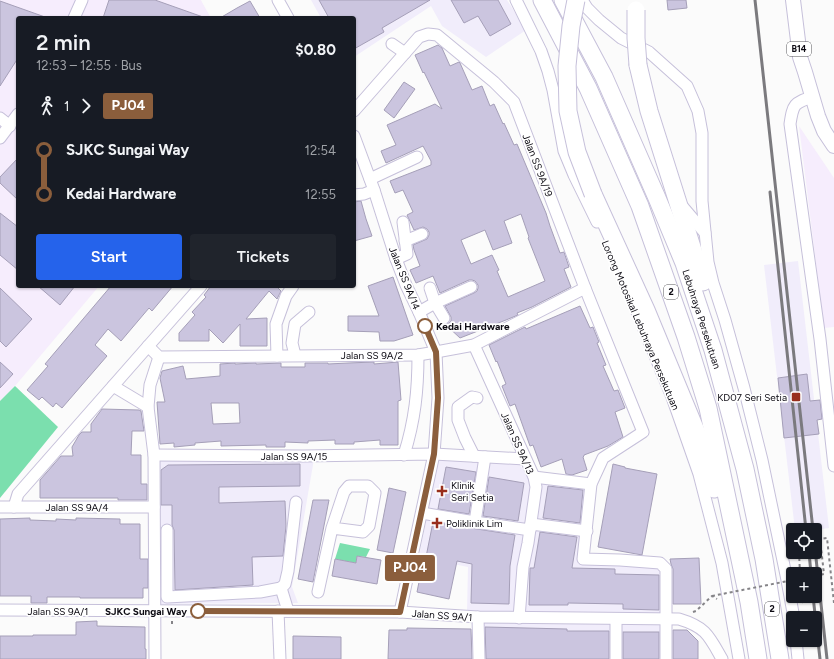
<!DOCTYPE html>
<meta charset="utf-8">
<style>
body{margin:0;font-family:Figtree,sans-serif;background:#20242c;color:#f1f3f6;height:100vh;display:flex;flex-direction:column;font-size:15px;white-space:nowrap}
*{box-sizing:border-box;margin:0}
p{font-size:13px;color:#9ea1a6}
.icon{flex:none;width:22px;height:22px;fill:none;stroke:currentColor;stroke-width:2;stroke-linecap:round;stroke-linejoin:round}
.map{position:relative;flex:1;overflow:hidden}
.drawer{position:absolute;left:16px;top:16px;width:340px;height:272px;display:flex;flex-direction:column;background:#171b24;border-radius:4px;box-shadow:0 1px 3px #0004}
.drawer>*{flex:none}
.badge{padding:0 8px;border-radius:3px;font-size:14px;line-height:26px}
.fabs{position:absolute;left:786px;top:523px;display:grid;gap:8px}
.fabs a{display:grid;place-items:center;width:36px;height:36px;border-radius:4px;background:#171b24;box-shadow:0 1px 3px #0004;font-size:20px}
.map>.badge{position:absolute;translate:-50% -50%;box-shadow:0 0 0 2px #fff}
.legs{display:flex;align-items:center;gap:6px;height:44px;padding:0 20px;font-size:13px}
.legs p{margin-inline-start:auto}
.head{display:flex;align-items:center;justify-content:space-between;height:68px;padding:0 20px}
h1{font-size:22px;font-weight:600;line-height:30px}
.button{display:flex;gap:8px;margin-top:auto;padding:8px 20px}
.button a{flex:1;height:46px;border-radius:4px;background:#2563eb;color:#fff;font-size:16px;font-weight:600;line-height:46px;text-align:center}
.button a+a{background:#20242c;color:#f1f3f6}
ul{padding:0 20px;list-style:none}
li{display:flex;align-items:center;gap:14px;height:44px;font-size:15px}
li i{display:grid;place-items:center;width:6px;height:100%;margin:0 5px;background:currentColor}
li i::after{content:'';width:10px;height:10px;margin:-5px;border:3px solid;border-radius:50%;background:#171b24}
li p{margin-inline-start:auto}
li:first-child i{background:linear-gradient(#0000 50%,currentColor 0)}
li:last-child i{background:linear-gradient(currentColor 50%,#0000 0)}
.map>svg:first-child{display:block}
.built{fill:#f1edfb}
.industrial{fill:#f6edfd}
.green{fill:#7bdfae}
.building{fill:#cbc5df;stroke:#a59fb8;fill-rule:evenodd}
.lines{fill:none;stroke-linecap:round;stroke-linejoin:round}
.minor-casing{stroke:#c6c0da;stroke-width:13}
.major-casing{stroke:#c6c0da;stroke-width:16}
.highway-casing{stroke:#c6c0da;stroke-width:19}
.path{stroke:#858488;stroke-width:2;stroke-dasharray:3 3;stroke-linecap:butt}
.minor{stroke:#fff;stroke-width:11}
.major{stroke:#fff;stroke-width:14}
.highway{stroke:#fff;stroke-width:17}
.rail{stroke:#7b7a7e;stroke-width:3}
.highway-bridge-casing{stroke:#c6c0da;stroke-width:19;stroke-linecap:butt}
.path-bridge{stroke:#858488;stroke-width:2;stroke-dasharray:3 3;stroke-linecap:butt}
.highway-bridge{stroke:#fff;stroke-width:17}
.line-1-casing{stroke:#fff;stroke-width:9}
.line-1{stroke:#8b5e3c;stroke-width:6}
.stop-1-dot{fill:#fff;stroke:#8b5e3c;stroke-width:2}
.poi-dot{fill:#982e1c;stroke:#fff;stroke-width:1.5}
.labels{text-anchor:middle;stroke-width:3.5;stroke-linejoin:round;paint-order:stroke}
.shield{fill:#fff;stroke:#555459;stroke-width:1}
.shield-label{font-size:9px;font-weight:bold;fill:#0c0a12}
.street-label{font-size:10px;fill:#0c0a12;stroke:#fff}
.stop-label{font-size:10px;font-weight:bold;fill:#0c0a12;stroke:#fff;text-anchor:start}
.poi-label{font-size:10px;fill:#0c0a12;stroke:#fff;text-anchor:start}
</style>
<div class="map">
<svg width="834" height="659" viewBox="0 0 834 659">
<rect width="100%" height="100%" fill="#fbfbfb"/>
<g class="built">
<polygon points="311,0 507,0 526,30 486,57 442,26 431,6 354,57 354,18 321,18"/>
<polygon points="798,261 829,528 814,530 795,530 764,265"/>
<polygon points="314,459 292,587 298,603 161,604 160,460"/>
<polygon points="438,460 519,464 525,472 588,479 578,564 658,567 664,570 662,659 481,659 481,612 467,611 468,567 419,557"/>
</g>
<g class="industrial">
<polygon points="0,0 201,0 203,4 211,18 18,18 18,286 99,286 15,386 0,401"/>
<polygon points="799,126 834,178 834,327 824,328"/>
</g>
<g class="green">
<polygon points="15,386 58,427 0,498 0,401"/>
<polygon points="340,543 370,549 366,557 357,556 356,563 335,559"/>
</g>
<g class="building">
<polygon points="109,0 155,0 203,17 203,18 103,18"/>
<polygon points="319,0 430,0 382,28 384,32 354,49 354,18 329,18"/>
<polygon points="451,0 498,0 511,24 490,36 478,16 464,23"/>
<polygon points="667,0 686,0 687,8 668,10"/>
<polygon points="0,1 45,17 44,18 18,18 18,58 0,86"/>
<polygon points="250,1 260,18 220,18 237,8"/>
<path d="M 438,45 L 442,48 L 450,66 L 459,62 L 460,63 L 472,90 L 482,86 L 490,106 L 494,104 L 503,124 L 504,123 L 514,145 L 517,144 L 546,213 L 550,226 L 560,253 L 564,252 L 569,267 L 564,269 L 571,287 L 532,307 L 517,313 L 518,315 L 506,320 L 460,338 L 446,325 L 451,321 L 451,317 L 445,306 L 474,293 L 477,291 L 478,288 L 478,285 L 475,281 L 472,280 L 469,280 L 440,293 L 433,276 L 416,283 L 410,270 L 420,266 L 414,250 L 413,245 L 427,239 L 429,235 L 429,232 L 427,229 L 423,227 L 414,230 L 407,215 L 413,212 L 403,190 L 395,193 L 390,181 L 431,165 L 431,161 L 423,146 L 386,163 L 381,151 L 396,145 L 387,125 L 435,104 L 442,109 L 424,72 L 423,73 L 415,55 ZM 521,214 L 529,237 L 528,238 L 545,281 L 508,297 L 497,271 L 499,270 L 492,255 L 471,264 L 461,240 L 485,230 L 493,250 L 512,243 L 504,221 Z"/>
<polygon points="404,82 415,89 394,118 384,110"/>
<polygon points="18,158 18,200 0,183 0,177"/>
<polygon points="361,201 366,219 372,236 354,241 354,202"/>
<polygon points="0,213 18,227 18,270 0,255"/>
<polygon points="393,277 413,335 394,341 380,341 379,332 348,331 348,316 379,316 368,286"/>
<polygon points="38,286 75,286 60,305"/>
<polygon points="111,286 173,286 152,311 149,308 121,341 108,329 95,345 107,356 62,408 56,403 53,407 42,397 39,400 27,390 48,366 45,364"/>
<polygon points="211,286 276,286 281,291 277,299 269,291 246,319 267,318 267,346 240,346 240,324 223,343 209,329 209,341 179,341 179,333 195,315 192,312 206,297 204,295"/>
<polygon points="0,288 32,319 6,347 0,341"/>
<polygon points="580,306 590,328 593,327 599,342 597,343 606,365 603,366 614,391 618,390 625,408 615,412 623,437 608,446 584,455 584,456 583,457 587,470 572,475 566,474 562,459 541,467 533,445 530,446 515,404 510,406 502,386 506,384 497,361 496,362 489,345 525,327 526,329"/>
<polygon points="0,362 13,374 0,388"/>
<path d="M 374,362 L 374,364 L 398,362 L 401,400 L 398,401 L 398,445 L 380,445 L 380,440 L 354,442 L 354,444 L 335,444 L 335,440 L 308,441 L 308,443 L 285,442 L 285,447 L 266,447 L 266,445 L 221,446 L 221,441 L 195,443 L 195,445 L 174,447 L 174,443 L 160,444 L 157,402 L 165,402 L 160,378 L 162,371 L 183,366 L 186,379 L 220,376 L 220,364 L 235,363 L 235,364 L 256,363 L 256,364 L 281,363 L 281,367 L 305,367 L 305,363 L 328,363 L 328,364 L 348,363 ZM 211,403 L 239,403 L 240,423 L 213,424 Z"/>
<polygon points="807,374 810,401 820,400 822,419 817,420 819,434 784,438 778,378"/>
<polygon points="102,409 139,410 141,411 144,431 132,431 131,455 141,455 141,484 147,484 147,500 118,500 118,498 40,498 40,480 61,456 73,456 72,447 79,435 82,432 91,432 91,424"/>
<polygon points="300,464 300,486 219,487 219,503 285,501 286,526 283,556 252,557 253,585 175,590 174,530 172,525 172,505 161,505 161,470 168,465"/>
<polygon points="613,464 625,467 625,468 657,474 642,555 598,547"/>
<polygon points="446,467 476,472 469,514 438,509"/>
<polygon points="489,477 524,483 518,521 483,516"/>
<polygon points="548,486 583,490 580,523 543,518"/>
<polygon points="389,488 406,492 393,553 377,550"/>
<polygon points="313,500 329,500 313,582 298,579"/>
<polygon points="30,518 30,520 56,521 56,519 76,520 76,518 120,519 120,524 140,524 140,559 148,559 148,588 143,588 143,598 80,598 80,597 47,597 47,603 31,603 31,596 0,596 0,519"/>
<polygon points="433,522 515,535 510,566 509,604 471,603 472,564 457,561 449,599 417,592 422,567 424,567"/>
<polygon points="540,532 577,537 572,568 615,569 615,574 659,575 659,610 623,609 623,604 568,603 568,605 529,605 530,568 534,568"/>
<polygon points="357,556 381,560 377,584 332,576 335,559 356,563"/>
<polygon points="699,558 701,604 673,604 673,569 671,564 670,559"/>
<polygon points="97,621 97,626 145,627 145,649 146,649 146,659 0,659 0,636 33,636 33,635 76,635 76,622"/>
<polygon points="485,627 567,629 567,631 609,631 609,659 486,659"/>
<polygon points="407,628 471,629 472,659 388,659 389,630 407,630"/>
<polygon points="673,630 687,630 698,641 698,659 673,659"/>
<rect x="623" y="632" width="36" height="27"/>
<polygon points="293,636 341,637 341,659 293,659"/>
</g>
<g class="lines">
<defs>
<g id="minor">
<polyline points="278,0 288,18"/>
<polyline points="516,0 541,51 548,71 553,90 564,151 574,175 597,222"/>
<polyline points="582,0 587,8 599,20 621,38 649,52 687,86 698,111 702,133 702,201 708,262 713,283 725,320 744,388 762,460 786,575 794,618"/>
<polyline points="74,18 82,0"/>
<polyline points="392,44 405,53"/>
<path d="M 812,97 C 794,103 793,104 790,124 L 820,339 L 834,466"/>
<polyline points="354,111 419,37 428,34 437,35 494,82 514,102 585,288 643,432 603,458 591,484 583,559 620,560 660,563 666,569 666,659"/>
<polyline points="0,118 10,126"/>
<polyline points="354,136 374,190 396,259 406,285 419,312 436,352 438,398 434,454 400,612"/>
<polyline points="0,138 18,114"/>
<polyline points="370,179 417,157"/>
<polyline points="354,195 364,194 374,190"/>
<polyline points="682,206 705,233"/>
<polyline points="405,241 422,234"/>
<polyline points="396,259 407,254 403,222"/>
<polyline points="625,283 672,397 699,474 722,563 739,659"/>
<polyline points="430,288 435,303 444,318"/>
<polyline points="419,312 435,303 471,287"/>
<polyline points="474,345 534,477 536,487 528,543 523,567 519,618"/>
<polyline points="148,346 159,357 418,355 436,352 474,345 585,288"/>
<polyline points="295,355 292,343 295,324 309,312"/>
<polyline points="277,356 276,324 286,296 293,286"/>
<polyline points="113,386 148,407"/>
<polyline points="154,455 303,456 434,454 525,459"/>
<path d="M 404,455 C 415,420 418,390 418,355"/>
<polyline points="474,456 465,438 458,420 458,407 472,397 477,398"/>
<polyline points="534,477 591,484"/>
<polyline points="0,507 154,507"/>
<polyline points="14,507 18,494 201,286"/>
<polyline points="422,513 475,522 530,530"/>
<polyline points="475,522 485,457"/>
<polyline points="531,524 587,531"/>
<polyline points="167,530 167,597 260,592 281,588"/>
<polyline points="318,592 332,528 344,492 349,486 368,486 375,493 369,526 363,532 332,528"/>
<path d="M 0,610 L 400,612 L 478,617 L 679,619 C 706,627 709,636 722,659"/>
<polyline points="278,611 280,659"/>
<polyline points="288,611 281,588 285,584 288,571 296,502"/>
<polyline points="478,617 479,659"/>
<polyline points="796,640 798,659"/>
<polyline points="155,659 154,455 148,407 150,385 159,357"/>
<polyline points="616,659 616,619"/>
</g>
<polyline id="major" points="793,0 800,57 805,72 818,116 824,131 834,146"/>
<g id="highway">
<polyline points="542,0 588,88 640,206 686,337 708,408 749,602 758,659"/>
<polyline points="563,0 604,77 657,198 684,263 713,350 745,469 764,559 780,659"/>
<polyline points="638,65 649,111 703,282"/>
<polyline points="593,194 646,310 701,443 714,489"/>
</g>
</defs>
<use href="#minor" class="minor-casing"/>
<use href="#major" class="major-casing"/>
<use href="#highway" class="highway-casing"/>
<g class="path">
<polyline points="793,546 792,546 793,553"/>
<polyline points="799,552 800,574"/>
<polyline points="802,596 803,603"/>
<polyline points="693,612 696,611 712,596 717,599"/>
<polyline points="172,621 172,627"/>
</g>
<use href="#minor" class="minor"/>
<use href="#major" class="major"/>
<use href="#highway" class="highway"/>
<g class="rail">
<polyline points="755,0 813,530"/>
<polyline points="770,192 806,530"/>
<polyline points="815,549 827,659"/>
<polyline points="809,552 811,574"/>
<polyline points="813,596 820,659"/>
</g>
<defs>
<g id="highway-bridge">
<polyline points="576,0 571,26 567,66 568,111 577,152 593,194"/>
<polyline points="636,10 636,38 638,65"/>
</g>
</defs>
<use href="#highway-bridge" class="highway-bridge-casing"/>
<g class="path-bridge">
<polyline points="815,576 824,574 820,539 827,538 834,603"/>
<polyline points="712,596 793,580"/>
</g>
<use href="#highway-bridge" class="highway-bridge"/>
</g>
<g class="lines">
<defs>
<polyline id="line-1" points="198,611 400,612 434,454 438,398 436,352 425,326"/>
</defs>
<use href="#line-1" class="line-1-casing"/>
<use href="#line-1" class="line-1"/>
</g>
<g class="stop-1-dot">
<circle cx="425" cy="326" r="7"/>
<circle cx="198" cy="611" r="7"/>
</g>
<g class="poi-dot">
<rect x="791" y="392" width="10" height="10" rx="2"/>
<path d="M440 485h4v4h4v4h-4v4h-4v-4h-4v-4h4z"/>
<path d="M435 517h4v4h4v4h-4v4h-4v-4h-4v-4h4z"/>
</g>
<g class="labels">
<g class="shield">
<rect x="787" y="42" width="24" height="14" rx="3"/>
<rect x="664" y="285" width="14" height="14" rx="3"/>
<rect x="765" y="602" width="14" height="14" rx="3"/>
</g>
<g class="shield-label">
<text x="799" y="52">B14</text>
<text x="671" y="295">2</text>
<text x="772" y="612">2</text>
</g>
<g class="street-label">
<text transform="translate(538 165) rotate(69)" y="4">Jalan SS 9A/19</text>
<text transform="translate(405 278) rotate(68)" y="4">Jalan SS 9A/14</text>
<text transform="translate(702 319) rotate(72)" y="4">Lebuhraya Persekutuan</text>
<text transform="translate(641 325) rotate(67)" y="4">Lorong Motosikal Lebuhraya Persekutuan</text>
<text x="372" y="359">Jalan SS 9A/2</text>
<text transform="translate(518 443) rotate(66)" y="4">Jalan SS 9A/13</text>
<text x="294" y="460">Jalan SS 9A/15</text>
<text x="77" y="511">Jalan SS 9A/4</text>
<text x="58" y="615">Jalan SS 9A/1</text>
<text transform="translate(442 615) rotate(4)" y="4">Jalan SS 9A/1</text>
</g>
<g class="stop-label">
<text x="436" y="330">Kedai Hardware</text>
<text x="187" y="615" text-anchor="end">SJKC Sungai Way</text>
</g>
<g class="poi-label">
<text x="787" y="401" text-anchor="end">KD07 Seri Setia</text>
<text x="451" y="489">Klinik<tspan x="451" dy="12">Seri Setia</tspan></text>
<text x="446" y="527">Poliklinik Lim</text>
</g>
</g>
</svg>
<div class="fabs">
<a><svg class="icon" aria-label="locate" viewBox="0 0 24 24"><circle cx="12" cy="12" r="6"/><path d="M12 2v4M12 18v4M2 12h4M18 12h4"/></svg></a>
<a>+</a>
<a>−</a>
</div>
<b class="badge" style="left:410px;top:568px;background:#8b5e3c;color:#fff">PJ04</b>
<section class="drawer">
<div class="head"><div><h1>2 min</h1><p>12:53 – 12:55 · Bus</p></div><b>$0.80</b></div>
<div class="legs"><svg class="icon" aria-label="walk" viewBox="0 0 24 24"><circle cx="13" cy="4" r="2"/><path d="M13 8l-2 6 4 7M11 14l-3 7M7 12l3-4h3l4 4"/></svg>1<svg class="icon" aria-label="forward" viewBox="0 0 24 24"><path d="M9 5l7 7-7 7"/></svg><b class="badge" style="background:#8b5e3c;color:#fff">PJ04</b></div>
<ul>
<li><i style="color:#8b5e3c"></i><b>SJKC Sungai Way</b><p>12:54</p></li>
<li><i style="color:#8b5e3c"></i><b>Kedai Hardware</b><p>12:55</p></li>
</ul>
<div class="button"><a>Start</a><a>Tickets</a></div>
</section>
</div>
